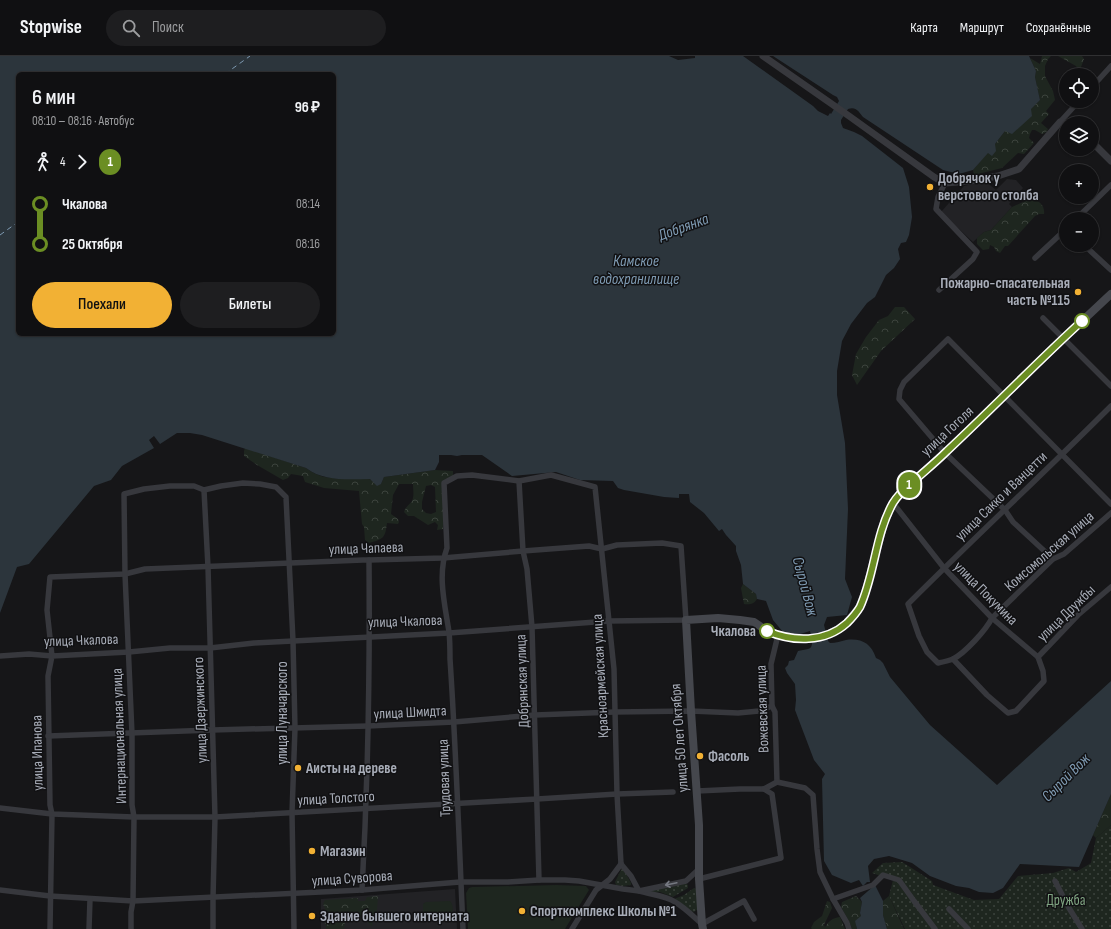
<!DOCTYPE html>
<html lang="ru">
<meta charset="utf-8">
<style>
body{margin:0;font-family:"Sofia Sans Condensed",sans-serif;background:#1e1e20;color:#f1f3f6;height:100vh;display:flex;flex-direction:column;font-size:15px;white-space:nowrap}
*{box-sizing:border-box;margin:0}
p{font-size:13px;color:#9c9d9f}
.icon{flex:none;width:22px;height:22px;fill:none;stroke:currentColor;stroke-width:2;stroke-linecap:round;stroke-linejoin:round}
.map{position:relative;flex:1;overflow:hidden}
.details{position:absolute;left:16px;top:16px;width:320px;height:264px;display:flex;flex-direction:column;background:#101012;border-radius:6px;box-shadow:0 1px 3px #0004,0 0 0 1px #303032}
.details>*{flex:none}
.badge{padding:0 8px;border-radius:13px;font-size:14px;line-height:26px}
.buttons{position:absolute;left:1059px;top:12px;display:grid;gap:8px}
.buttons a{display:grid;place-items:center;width:40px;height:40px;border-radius:50%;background:#101012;box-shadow:0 1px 3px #0004,0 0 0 1px #303032;font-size:20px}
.map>.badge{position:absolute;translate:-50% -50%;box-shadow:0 0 0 2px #fff}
.legs{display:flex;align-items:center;gap:6px;height:44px;padding:0 16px;font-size:13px}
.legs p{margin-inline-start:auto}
.headline{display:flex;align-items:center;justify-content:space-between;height:68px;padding:0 16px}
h1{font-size:22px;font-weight:600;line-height:30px}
.cta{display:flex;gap:8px;margin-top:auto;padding:8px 16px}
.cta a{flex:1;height:46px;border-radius:24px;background:#f2b134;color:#111;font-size:16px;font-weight:600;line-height:46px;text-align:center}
.cta a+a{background:#1e1e20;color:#f1f3f6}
ul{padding:0 16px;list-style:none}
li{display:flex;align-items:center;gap:14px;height:40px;font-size:15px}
li i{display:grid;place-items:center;width:6px;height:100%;margin:0 5px;background:currentColor}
li i::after{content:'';width:10px;height:10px;margin:-5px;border:3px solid;border-radius:50%;background:#101012}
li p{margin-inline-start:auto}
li:first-child i{background:linear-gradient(#0000 50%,currentColor 0)}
li:last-child i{background:linear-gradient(currentColor 50%,#0000 0)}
header{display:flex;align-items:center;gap:24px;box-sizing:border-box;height:56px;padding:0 20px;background:#101012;border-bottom:1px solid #303032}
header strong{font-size:19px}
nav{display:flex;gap:22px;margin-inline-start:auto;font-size:14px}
.search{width:280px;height:36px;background:#1e1e20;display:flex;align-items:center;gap:10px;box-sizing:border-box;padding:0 14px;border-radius:22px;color:#9c9d9f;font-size:15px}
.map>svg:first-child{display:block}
.built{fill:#222225}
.grass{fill:url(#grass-dots)}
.forest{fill:url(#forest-crowns);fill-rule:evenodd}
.park{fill:#1e261f}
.water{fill:#2c353c;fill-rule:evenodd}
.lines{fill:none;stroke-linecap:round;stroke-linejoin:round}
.ferry{stroke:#7f9bb3;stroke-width:1;stroke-dasharray:5 4;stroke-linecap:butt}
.minor{stroke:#37383d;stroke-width:5.5}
.tertiary{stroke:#37383d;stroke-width:7}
.secondary{stroke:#45474d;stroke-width:8}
.oneway{stroke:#757881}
.line-1-casing{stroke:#fff;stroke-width:9}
.line-1{stroke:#6b8e23;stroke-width:6}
.poi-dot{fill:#f2b134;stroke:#111113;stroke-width:1.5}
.stop-1-dot{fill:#fff;stroke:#6b8e23;stroke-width:2}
.labels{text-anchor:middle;stroke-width:3;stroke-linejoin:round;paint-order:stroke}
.poi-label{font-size:15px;font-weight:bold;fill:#a8adb8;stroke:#111113;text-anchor:start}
.street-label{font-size:15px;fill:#a8adb8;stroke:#111113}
.stop-label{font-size:15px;font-weight:bold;fill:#a8adb8;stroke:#111113;text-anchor:end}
.park-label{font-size:15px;fill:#7fa381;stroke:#111113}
.water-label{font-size:16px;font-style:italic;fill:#7f9bb3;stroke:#111113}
</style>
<header>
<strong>Stopwise</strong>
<div class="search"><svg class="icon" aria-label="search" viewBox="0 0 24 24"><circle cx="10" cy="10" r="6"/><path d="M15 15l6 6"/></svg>Поиск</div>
<nav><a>Карта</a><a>Маршрут</a><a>Сохранённые</a></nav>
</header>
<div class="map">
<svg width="1111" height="873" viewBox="0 0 1111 873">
<defs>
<pattern id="grass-dots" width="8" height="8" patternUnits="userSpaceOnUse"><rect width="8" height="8" fill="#1e261f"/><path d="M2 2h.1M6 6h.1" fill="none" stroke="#3c433d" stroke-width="1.8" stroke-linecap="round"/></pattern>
<pattern id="forest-crowns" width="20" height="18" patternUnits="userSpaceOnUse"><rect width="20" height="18" fill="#1e261f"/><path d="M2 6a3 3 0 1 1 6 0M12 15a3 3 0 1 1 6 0" fill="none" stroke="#3c433d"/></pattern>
</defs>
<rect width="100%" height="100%" fill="#161618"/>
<g class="built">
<polygon points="1007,123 1016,124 1023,132 1009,148 1012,151 991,174 984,176 973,186 941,156 964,130 985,125 996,134"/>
<polygon points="455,833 457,873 321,873 321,843"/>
</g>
<g class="grass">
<polygon points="1111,769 1111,873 905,873 889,840 893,824 872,817 883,807 902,806 932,825 933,829 974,844 999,843 1018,820 1053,817 1069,812 1076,816 1091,807 1096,782"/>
<polygon points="622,813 624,814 631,827 631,829 623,830 616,829 615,826 621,814"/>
<polygon points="685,827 688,829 688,832 673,841 660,836 649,837 649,835"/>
<polygon points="694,832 695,832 697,834 698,853 694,856 691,855 674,843 684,839"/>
</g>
<g class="forest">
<path d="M 1042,0 L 1051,0 L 1048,3 L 1045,10 L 1045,20 L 1053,35 L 1055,44 L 1046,55 L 1049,58 L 1041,67 L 1048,73 C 1047,76 1045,77 1042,78 L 1035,74 L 1032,74 L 1030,78 L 1029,82 L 1034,87 L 1024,98 L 1018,97 L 1002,112 L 974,119 L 973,114 L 995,88 L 1005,75 L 1040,44 L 1035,21 L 1036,15 L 1030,2 L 1040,8 Z"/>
<polygon points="1058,0 1082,0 1084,3 1081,11 1082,17 1089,19 1078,19 1079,15 1076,10"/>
<path d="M 1032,142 C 1039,145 1045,149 1044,158 L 1039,158 L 1035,160 L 1008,190 L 1005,190 L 1000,197 L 996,195 L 994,191 L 990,189 L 989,193 L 983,194 L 977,188 L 977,182 L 984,176 L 991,174 L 1012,151 Z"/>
<polygon points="895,251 904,251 915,263 881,295 857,329 852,319 856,298 866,281 879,264 888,260"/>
<path d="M 245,392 L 306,412 C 326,428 347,420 369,423 C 373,424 377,426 381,428 L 384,421 L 435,414 L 453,415 L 453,420 L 442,426 L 444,458 L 443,473 L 437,474 L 438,469 L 435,466 L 428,469 L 414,460 L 408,460 L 404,456 C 406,449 412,448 413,442 C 414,438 413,432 413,428 L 399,428 L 393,439 L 391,458 L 398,463 L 399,466 L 398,468 L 387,467 C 385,482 384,483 369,487 L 365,484 L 364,471 L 362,468 L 359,435 L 324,432 L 305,426 L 303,420 L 291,418 L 288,422 L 283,424 L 257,409 L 244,400 L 244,395 ZM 431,429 L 435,431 L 436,456 L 431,458 L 426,457 L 422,453 L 422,446 L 426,430 Z"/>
<path d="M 743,528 L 756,538 L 757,543 C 754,548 749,549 744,548 L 741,532 Z"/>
<polygon points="1111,738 1111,769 1096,782 1093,779"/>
<polygon points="378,840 377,855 373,860 372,871 363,861 359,860 346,860 344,863 345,868 344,873 326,873 326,870 324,865 327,867 329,866 329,862 323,848 325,844 358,842 358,845 365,845 367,841"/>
<polygon points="856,840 862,846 860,857 861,860 856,870 857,873 852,873 849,865 841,851 842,846"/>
<polygon points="889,840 904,873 887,873 883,859 883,845"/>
<path d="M 827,845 L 830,846 L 832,852 L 824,869 L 825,871 C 829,865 832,862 840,861 L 845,873 L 812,873 L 811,872 L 814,866 L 822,860 Z"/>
</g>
<g class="park">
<polygon points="556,829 586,830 589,834 565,873 468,873 466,837 469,832 472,831"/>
<path d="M 450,845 C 453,848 454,855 451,859 L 426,860 L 423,858 L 423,848 L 426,846 Z"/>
</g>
<g class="water">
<path d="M 0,0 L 669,0 L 678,4 L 695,2 L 695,0 L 743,0 L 813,50 L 818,55 L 828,60 L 830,57 L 831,58 L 839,45 L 837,41 L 833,39 L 773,0 L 1029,0 L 1036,15 L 1035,21 L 1040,44 L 1031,53 L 1032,60 L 1012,78 L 1005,75 L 995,88 L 996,95 L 992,100 L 988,97 L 973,114 L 959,118 L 943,114 L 863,61 C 859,56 856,50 848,53 L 841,64 L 841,67 L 843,72 L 854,76 L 862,80 L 903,112 L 909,131 L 912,161 L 909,179 L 906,186 L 901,187 L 898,193 L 900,203 L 894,212 L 886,219 L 875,241 L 867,247 L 851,268 L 842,285 L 837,315 L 837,339 L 845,387 L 848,453 L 845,523 L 852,541 L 847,559 L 827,561 L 824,569 L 828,585 L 830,587 C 836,587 841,585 846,584 C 861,582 871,587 876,602 L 880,604 L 883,607 L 890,621 L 930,669 L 997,729 L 1111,625 L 1111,738 L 1079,811 L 1020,808 L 1003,832 L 993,837 L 979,836 L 969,832 L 956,830 L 930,820 L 912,807 L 889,800 L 874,803 L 868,810 L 870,826 L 867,826 L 863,830 L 859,824 L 851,827 L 832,819 L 824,805 L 822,723 L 825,718 L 814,704 L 795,654 L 796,644 L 795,628 L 787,617 L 785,612 L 788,609 L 789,605 L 794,604 L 798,595 C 801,594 805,594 808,593 C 815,591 811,581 810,575 L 797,579 L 783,576 L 773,564 L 766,545 L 757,543 L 756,538 L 743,528 L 741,509 L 736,495 L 736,490 L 726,479 L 722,473 L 719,475 L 704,457 L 690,446 L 689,438 L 679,438 L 679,442 L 664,441 L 624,434 L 618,432 L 613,425 L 580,424 L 556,416 L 512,420 L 482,399 L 462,399 L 457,400 L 451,399 L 439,399 L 439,406 L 435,414 L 384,421 L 381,428 L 377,430 L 370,423 C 349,423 324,426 306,412 L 202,379 L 190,377 L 177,377 L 160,388 L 154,380 L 149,384 L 154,392 L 122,410 L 111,424 L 94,430 L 29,508 L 17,511 L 0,557 ZM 18,18 L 334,18 L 334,278 L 18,278 Z"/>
<polygon points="875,829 883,845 883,859 887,873 857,873 855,865 861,860 860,857 862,846 860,842"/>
</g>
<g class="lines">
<g class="ferry">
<polyline points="225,18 250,0"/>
<polyline points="0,179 18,166"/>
</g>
<g class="minor">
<polyline points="1092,31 1111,10"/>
<polyline points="1060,66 1079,45"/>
<polyline points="1076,163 1111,129"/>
<polyline points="1084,189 1111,214"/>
<polyline points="1035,202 1066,173"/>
<polyline points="939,234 973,203 977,196 936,153 938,141 945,127"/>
<polyline points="1043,262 1111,330"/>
<path d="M 1111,350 C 1044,417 975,481 908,548 L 919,580 L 927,596 L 938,607 C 943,606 948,605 953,603 C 965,597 986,574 992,562 L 1053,503 L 1064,498 L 1111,457"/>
<polyline points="519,425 523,495 527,513 532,571 539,824"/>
<polyline points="204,434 208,511 215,761 213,842 213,873"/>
<polyline points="893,447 944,512 992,562 1038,601 1043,615 1044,625 1016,655 1008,657 987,639 953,603"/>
<polyline points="1053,503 1013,466 1005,454 945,397 899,343 900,334 904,326 948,283 1111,448"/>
<polyline points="0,600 29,598 52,600 129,596 170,592 210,592 254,587 449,577 609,565 686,564 681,490 662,487 617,489 602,493 589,490 523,495 443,502 369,504 363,504 145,513 125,518 50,521 47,554 52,600 48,620 50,749 52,758 50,873"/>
<polyline points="1038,601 1078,559 1111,531"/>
<polyline points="48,680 212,674 368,670 454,666 535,659 615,656 691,655 738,657 759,655 772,650"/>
<polyline points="777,726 805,732 813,739 817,793 820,816 833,843 847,867 849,873"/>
<polyline points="777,726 775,656 772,650 771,608 778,579"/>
<polyline points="697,735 740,733 764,733 777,726"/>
<polyline points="0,752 52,758 134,761 215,761 537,743 617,738 673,736"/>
<path d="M 621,808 L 631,820 L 639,835 C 651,839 665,839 675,846 C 684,851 694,861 702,868 L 744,845 L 754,863"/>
<polyline points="699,823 781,802 772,738 764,733"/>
<polyline points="1055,825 1069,852 1082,873"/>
<polyline points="0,834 50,840 133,845 362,834 460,826 508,826 539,824 565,824 579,825 623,833 639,835 686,825 699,813"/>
<path d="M 362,834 C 368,724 370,614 369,504"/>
<polyline points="833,843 873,829 883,819 899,824 914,845 935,873"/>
<polyline points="949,853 968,873"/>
<polyline points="89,873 90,843"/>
<polyline points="131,873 131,856 133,845 134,761 132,749 132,678 125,518 124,438 144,433 170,430 194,430 204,434 221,430 243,427 260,428 276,431 286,441 293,585 295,672 292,757 294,873"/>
<path d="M 463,873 C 459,783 456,693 450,603 C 450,594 450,585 449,576 C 445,549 437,519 447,492 L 444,427 L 457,420 L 472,419 L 519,425 L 551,419 L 595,431 L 614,613 L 617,738 L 621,808"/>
<polyline points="572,873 596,834 610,823 621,808"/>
</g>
<g class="tertiary">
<polyline points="763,0 849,60 934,121 945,127 970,125 998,120 1019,113 1060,66 1066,68"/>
<polyline points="1092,86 1111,105"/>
</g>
<polyline class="secondary" points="703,873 702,868 699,823 699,769 691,655 686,564 718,562 740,564 754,566 767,575 778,579 807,583 822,581 842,571 847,566 859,552 866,534 884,467 893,447 901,436 945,397 1063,283 1111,238"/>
</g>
<defs><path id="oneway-shaft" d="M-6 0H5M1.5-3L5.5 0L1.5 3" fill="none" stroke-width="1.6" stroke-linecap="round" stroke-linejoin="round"/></defs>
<use class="oneway" href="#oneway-shaft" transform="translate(671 828) rotate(168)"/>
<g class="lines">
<defs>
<path id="line-1" d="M 767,575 C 793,586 825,587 847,567 C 851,563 857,556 860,551 C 875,518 875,479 893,447 C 899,437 907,431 916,423 C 926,414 937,405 947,395 C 993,352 1036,307 1082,265"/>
</defs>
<use href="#line-1" class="line-1-casing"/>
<use href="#line-1" class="line-1"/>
</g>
<g class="poi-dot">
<circle cx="930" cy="131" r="4"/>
<circle cx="1078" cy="236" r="4"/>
<circle cx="700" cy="700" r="4"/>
<circle cx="298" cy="712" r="4"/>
<circle cx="312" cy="795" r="4"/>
<circle cx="522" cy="855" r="4"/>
<circle cx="312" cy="860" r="4"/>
</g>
<g class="stop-1-dot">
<circle cx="1082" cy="265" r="7"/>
<circle cx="767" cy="575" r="7"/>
</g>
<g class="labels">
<g class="poi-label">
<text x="938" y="127">Добрячок у<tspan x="938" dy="17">верстового столба</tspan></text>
<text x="1070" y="232" text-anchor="end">Пожарно-спасательная<tspan x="1070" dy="17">часть №115</tspan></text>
<text x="708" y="705">Фасоль</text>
<text x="306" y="717">Аисты на дереве</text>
<text x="320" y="800">Магазин</text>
<text x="530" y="860">Спорткомплекс Школы №1</text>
<text x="320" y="865">Здание бывшего интерната</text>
</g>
<g class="street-label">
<text transform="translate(947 375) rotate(-43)" y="5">улица Гоголя</text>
<text transform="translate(1001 440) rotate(-44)" y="5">улица Сакко и Ванцетти</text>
<text transform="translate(366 492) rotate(-2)" y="5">улица Чапаева</text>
<text transform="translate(1049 495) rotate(-41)" y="5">Комсомольская улица</text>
<text transform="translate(986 537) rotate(45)" y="5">улица Покумина</text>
<text transform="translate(1066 557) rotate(-44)" y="5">улица Дружбы</text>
<text transform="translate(405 565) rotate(-2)" y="5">улица Чкалова</text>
<text transform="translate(81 584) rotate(-2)" y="5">улица Чкалова</text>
<text transform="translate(600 620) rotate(-93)" y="5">Красноармейская улица</text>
<text transform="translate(522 625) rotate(-92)" y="5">Добрянская улица</text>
<text transform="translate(762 653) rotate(-92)" y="5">Вожевская улица</text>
<text transform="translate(200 654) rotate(-92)" y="5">улица Дзержинского</text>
<text transform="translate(410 656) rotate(-3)" y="5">улица Шмидта</text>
<text transform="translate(282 657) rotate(-90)" y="5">улица Луначарского</text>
<text transform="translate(119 680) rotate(-92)" y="5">Интернациональная улица</text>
<text transform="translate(679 682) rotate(-94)" y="5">улица 50 лет Октября</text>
<text transform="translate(37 697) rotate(-91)" y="5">улица Ипанова</text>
<text transform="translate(444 722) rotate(-92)" y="5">Трудовая улица</text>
<text transform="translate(336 742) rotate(-3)" y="5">улица Толстого</text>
<text transform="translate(352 822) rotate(-4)" y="5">улица Суворова</text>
</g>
<g class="stop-label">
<text x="756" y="580">Чкалова</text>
</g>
<g class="park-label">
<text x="1066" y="849">Дружба</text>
</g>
<g class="water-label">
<text transform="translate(683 170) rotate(-20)" y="6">Добрянка</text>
<text x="636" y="210">Камское<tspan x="636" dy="18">водохранилище</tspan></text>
<text transform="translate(806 530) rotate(75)" y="6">Сырой Вож</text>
<text transform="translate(1065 721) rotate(-45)" y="6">Сырой Вож</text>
</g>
</g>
</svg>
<div class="buttons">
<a><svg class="icon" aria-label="locate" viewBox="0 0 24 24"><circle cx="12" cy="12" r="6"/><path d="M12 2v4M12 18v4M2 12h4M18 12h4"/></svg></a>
<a><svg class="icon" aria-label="layers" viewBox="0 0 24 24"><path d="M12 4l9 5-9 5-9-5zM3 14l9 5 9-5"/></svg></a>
<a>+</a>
<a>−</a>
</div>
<b class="badge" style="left:909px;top:429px;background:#6b8e23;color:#fff">1</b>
<section class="details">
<div class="headline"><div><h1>6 мин</h1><p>08:10 – 08:16 · Автобус</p></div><b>96 ₽</b></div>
<div class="legs"><svg class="icon" aria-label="walk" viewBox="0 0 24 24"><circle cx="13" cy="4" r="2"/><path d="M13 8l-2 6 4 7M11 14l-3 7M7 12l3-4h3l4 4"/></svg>4<svg class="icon" aria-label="forward" viewBox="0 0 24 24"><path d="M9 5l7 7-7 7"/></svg><b class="badge" style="background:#6b8e23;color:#fff">1</b></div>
<ul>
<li><i style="color:#6b8e23"></i><b>Чкалова</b><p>08:14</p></li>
<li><i style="color:#6b8e23"></i><b>25 Октября</b><p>08:16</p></li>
</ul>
<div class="cta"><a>Поехали</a><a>Билеты</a></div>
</section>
</div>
